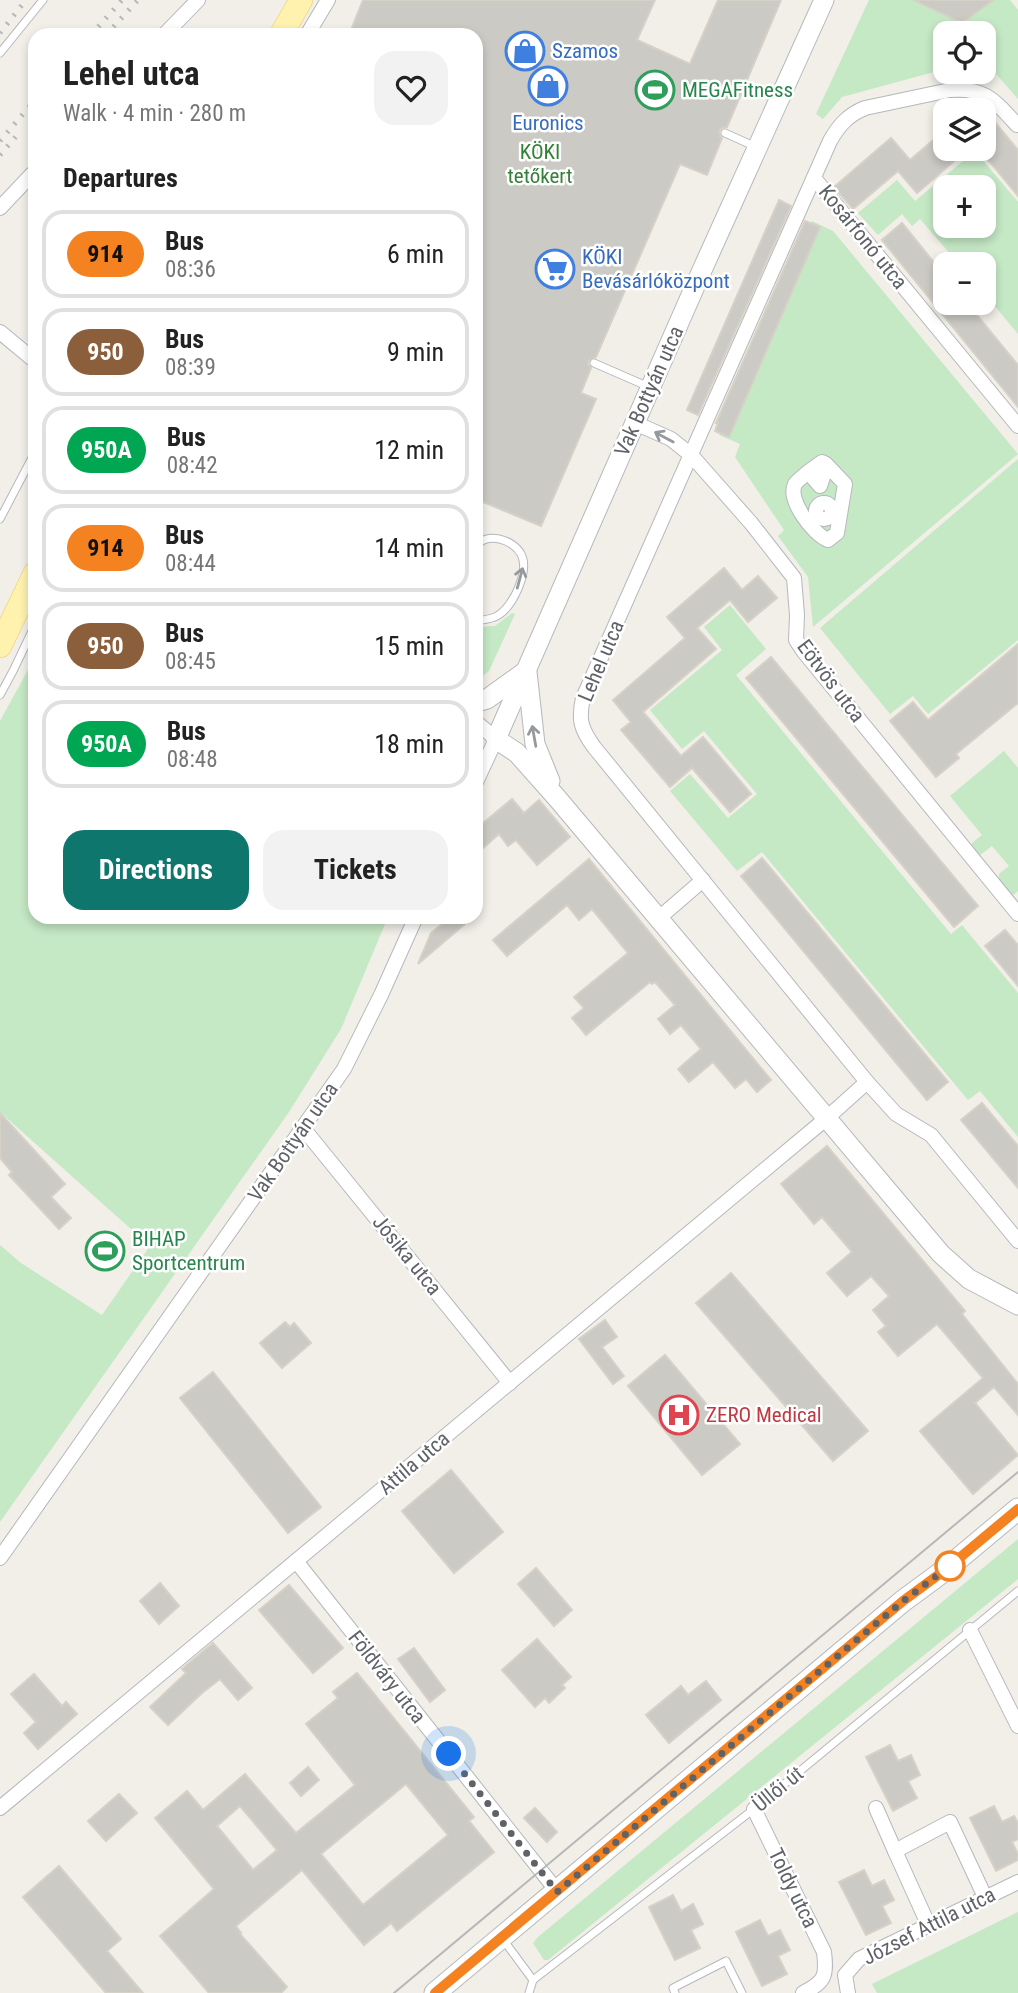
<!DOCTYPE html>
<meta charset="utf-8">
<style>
body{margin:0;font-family:"Roboto Condensed",sans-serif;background:#f2f2f2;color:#222;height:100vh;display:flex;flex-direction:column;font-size:26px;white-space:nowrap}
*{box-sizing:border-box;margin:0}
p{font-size:23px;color:#767676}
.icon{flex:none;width:38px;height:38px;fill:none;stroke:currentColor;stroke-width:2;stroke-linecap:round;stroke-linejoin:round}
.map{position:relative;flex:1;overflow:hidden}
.details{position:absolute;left:28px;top:28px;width:455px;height:896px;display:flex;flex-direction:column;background:#fff;border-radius:21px;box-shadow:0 4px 10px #0003}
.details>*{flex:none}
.badge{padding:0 14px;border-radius:23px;font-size:24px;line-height:46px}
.buttons{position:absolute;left:933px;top:21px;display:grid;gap:14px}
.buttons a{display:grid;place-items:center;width:63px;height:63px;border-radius:14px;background:#fff;box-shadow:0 4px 10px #0003;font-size:35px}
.you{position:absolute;width:35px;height:35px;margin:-18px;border:5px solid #fff;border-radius:50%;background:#1a73e8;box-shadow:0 0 0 10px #1a73e833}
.map>.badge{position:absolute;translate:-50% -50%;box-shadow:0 0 0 4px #fff}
h2{padding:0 35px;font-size:26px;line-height:63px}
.round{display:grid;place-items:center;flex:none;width:74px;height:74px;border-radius:21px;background:#f2f2f2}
.summary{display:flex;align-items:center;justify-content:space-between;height:119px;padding:0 35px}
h1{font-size:33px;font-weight:700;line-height:52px}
.button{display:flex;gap:14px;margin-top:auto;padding:14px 35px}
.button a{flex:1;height:80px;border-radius:21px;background:#0f766e;color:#fff;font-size:28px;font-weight:700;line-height:80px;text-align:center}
.button a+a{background:#f2f2f2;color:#222}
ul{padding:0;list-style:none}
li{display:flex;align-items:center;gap:21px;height:88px;margin:0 14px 10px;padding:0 21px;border:4px solid #e0e0e0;border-radius:21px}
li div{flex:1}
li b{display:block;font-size:26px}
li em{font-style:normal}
li .badge{min-width:77px;font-weight:700;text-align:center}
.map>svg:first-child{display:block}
.green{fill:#c5e8c5;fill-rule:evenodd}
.building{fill:#cccac5;stroke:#d6d1c6;stroke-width:2;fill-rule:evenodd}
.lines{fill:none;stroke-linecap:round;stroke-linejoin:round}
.service-casing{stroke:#b5b8bc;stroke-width:9}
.minor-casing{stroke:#b5b8bc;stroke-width:16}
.tertiary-casing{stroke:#b5b8bc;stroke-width:21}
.secondary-casing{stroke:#b6babf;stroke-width:23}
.primary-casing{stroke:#f2c960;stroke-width:24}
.service{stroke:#fff;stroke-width:7}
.minor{stroke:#fff;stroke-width:14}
.tertiary{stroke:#fff;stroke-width:19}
.secondary{stroke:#fff;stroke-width:21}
.primary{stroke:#fff2af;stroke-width:23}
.tram{stroke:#b6b7b8;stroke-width:2}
.rail{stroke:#b6b7b8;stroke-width:5;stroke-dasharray:2 9;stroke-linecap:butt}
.oneway{stroke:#979a9d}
.line-casing{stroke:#fff;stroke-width:16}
.line{stroke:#f58220;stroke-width:10}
.walk{stroke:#5f6368;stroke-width:7;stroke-dasharray:0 12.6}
.stop-dot{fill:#fff;stroke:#f58220;stroke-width:3.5}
.labels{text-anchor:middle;stroke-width:5;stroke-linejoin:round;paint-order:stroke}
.shop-label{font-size:21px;fill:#366cbe;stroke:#fff;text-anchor:start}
.leisure-label{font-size:21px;fill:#27864d;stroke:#fff;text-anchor:start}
.park-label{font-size:21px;fill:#348238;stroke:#fff}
.street-label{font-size:21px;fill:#5f6368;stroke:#fff}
.health-label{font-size:21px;fill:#be3a42;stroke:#fff;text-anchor:start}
</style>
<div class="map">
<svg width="1018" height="1993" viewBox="0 0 1018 1993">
<rect width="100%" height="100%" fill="#f1efe8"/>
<g class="green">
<polygon points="869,0 1010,0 1018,10 1018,99 997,75 984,70 984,33 945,33 945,69 842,97 823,119 816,114"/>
<path d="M 975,151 L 1018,202 L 1018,334 L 984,293 L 984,264 L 959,264 L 920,219 L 912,226 L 902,214 L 878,235 L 858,213 L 897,180 L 915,201 ZM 945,187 L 984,187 L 984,226 L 945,226 Z"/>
<polygon points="812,221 833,231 1018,454 813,627 808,577 778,536 784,530 735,457 740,444 719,435"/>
<polygon points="1018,459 1018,640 928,714 913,696 890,714 820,628"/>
<polygon points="730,605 766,649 736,675 951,934 962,925 1018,993 1018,1137 980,1091 968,1100 762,852 737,871 670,791 690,774 728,818 757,794 704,731 682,749 650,710 722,650 704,627"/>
<polygon points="512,613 515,614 489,671 476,681 476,627 495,626"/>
<polygon points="35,657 35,917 388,917 341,1029 289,1112 0,1522 0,1245 21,1263 102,1315 150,1246 0,1112 0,721"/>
<polygon points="1004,751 1018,768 1018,891 1012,896 999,880 999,874 1009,866 992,846 980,855 977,854 972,848 972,843 982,835 950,796"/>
<polygon points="1018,1539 1018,1579 548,1960 544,1960 533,1943 538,1937"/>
<polygon points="1018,1912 1018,1993 877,1993 872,1984"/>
</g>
<g class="building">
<polygon points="363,0 655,0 637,40 690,64 718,0 781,0 727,127 722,128 719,131 720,136 722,138 707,175 680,164 596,357 589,360 588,364 591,368 581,393 596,399 541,526 476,499 476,35 349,35"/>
<polygon points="914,0 993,0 962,23"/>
<polygon points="984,109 1018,150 1018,196 984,155"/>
<polygon points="945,130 945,149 968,149 917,193 898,171 853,209 834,187 891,138 910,160"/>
<polygon points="779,200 791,206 698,415 687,410"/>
<polygon points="805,221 820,227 729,437 715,431 718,423 716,423"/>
<polygon points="902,223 945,276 945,303 967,303 1018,365 1018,407 882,240"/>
<polygon points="724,568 742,590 758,576 777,598 748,622 730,600 697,628 716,649 643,712 681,756 703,737 751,794 730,812 692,768 670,787 621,730 631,722 613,700 685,638 667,617"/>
<polygon points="1018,644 1018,703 956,754 959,758 936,777 890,721 913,702 928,720"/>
<polygon points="771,657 978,906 954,927 746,678"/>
<polygon points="512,799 524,813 539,800 570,837 537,865 516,840 508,846 499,834 483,848 476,840 476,829"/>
<polygon points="762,858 948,1082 927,1100 741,876"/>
<polygon points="589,859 771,1080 757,1092 746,1079 735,1088 713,1062 689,1082 678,1069 701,1049 681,1025 670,1034 658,1019 675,1005 655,982 652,984 650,982 586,1035 572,1018 584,1008 574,997 628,953 592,909 579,920 567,905 507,956 493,940"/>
<polygon points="451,917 459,917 465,924 418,964 431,933"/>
<polygon points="1005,930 1018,945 1018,986 985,946"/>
<polygon points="982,1103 1018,1146 1018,1188 961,1120"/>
<polygon points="0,1113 65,1184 51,1197 71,1218 59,1229 9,1175 12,1172 0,1158"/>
<polygon points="827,1146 965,1311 962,1314 1018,1384 1018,1415 994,1387 975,1403 1018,1455 973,1494 920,1431 983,1378 937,1324 898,1356 878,1332 886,1326 873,1310 889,1296 871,1276 847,1296 827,1273 852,1252 822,1217 814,1224 781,1184"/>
<polygon points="731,1273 868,1431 833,1461 696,1303"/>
<polygon points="605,1320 617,1337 602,1347 624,1376 613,1384 579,1339"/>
<polygon points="285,1322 290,1327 294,1323 311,1343 282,1368 260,1343"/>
<polygon points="665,1355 740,1444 702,1475 628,1386"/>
<polygon points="213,1372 321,1507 288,1533 180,1398"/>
<polygon points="451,1470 503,1532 454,1573 402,1511"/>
<polygon points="536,1568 572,1610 554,1626 518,1584"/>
<polygon points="160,1583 179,1606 159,1624 140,1601"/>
<polygon points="289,1585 343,1648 313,1673 259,1610"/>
<polygon points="537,1639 571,1677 562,1685 565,1688 549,1703 545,1698 535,1707 502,1670"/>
<polygon points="213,1643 252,1688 238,1700 220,1679 202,1693 168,1725 150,1707 186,1673 182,1669"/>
<polygon points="414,1648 445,1690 430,1702 398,1659"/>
<path d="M 357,1673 L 474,1817 L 469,1821 L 494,1852 L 397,1931 L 391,1923 L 364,1945 L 302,1870 L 236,1926 L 241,1933 L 240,1934 L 287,1987 L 281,1993 L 209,1993 L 160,1936 L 214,1889 L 155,1818 L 187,1791 L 203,1810 L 245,1774 L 296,1833 L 355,1785 L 306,1724 L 338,1698 L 333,1692 ZM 406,1784 L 448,1835 L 363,1905 L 321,1854 ZM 240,1806 L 277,1850 L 253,1870 L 217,1826 Z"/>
<polygon points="34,1674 62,1706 66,1702 77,1714 38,1749 24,1733 36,1722 11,1694"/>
<polygon points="706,1681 721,1700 669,1743 646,1715 681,1686 688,1695"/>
<polygon points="890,1745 898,1761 911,1755 920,1775 908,1781 917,1798 893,1811 866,1757"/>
<polygon points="308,1767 319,1780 301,1796 290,1783"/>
<polygon points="119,1794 137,1813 106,1841 88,1821"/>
<polygon points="994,1806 1002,1822 1014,1816 1018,1823 1018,1839 1012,1842 1018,1854 1018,1860 996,1871 970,1818"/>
<polygon points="535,1808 557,1832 547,1842 524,1818"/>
<polygon points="59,1866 121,1939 107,1951 143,1993 106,1993 23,1897"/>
<polygon points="864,1870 872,1886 884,1880 894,1900 882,1906 891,1923 866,1935 839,1882"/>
<polygon points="673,1895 681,1911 693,1904 703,1924 691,1930 700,1948 675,1960 649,1907"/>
<polygon points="760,1920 768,1936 780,1930 790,1950 778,1956 787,1974 762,1986 736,1932"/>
</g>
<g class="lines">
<defs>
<g id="service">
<polyline points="0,53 43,0"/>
<polyline points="725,133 756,147"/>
<polyline points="594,363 649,387"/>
<polyline points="0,519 35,452"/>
<path d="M 476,547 C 485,531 513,539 521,554 C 530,571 513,607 497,616 C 492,619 482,620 476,621"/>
<polyline points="0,695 13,671 35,625"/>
<polyline points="502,1938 533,1980 754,1809 1018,1591"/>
<polyline points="529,1993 533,1980"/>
<polyline points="675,1993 673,1988 726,1961 742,1993"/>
</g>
<g id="minor">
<polyline points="164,35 198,0"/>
<polyline points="307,35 328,0"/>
<path d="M 1017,125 C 995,101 985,87 950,90 L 865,108 C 848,115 839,125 830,141 L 583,698 C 578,720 581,729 594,747 L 867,1082 L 896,1114 L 931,1135 L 1018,1241"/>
<polyline points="814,178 1018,426"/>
<polyline points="0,208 35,171"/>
<polyline points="0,332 35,361"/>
<polyline points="635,423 671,439 691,455 751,523 794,578 797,615 796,640 804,652 1018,914"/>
<path d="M 808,472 C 805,475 798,480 795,484 C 787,500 813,534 828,540 L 837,533 L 845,484 L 826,464 L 822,462 L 808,472 L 820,486 L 824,474 L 830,469"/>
<circle cx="824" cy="511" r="8"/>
<polyline points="476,722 496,739 476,782"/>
<polyline points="659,918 703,880"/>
<polyline points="303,1128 510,1383"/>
<polyline points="0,1558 344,1069 381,995 416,917"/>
<polyline points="296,1561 557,1891"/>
<polyline points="970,1630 1018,1726"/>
<polyline points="0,1808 828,1117 867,1082"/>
<polyline points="876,1808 895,1851"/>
<path d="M 754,1809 L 824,1952 C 827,1976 825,1982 803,1993"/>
<polyline points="928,1924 895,1851 950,1822 985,1897"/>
<polyline points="848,1993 845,1975 859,1959 1018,1882"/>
</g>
<g id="tertiary">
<polyline points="824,0 703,268 496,739 517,753 557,798 941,1254 969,1279 1018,1305"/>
<polyline points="527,672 535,744 550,781"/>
<polyline points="476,702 487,699 526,671"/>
</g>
<polyline id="secondary" points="435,1993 903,1601 945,1570 1018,1509"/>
<g id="primary">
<polyline points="281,35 301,0"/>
<polyline points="0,646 35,573"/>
</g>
</defs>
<use href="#service" class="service-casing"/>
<use href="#minor" class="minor-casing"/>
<use href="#tertiary" class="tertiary-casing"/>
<use href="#secondary" class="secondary-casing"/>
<use href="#primary" class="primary-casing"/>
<use href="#service" class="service"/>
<use href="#minor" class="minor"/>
<use href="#tertiary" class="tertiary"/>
<use href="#secondary" class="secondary"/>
<use href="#primary" class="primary"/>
<polyline class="tram" points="394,1993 1018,1472"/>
<g class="rail">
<polyline points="0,33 26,0"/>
<polyline points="91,35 122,0"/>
<polyline points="106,35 138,0"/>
<polyline points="0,141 35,100"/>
<polyline points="0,155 18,134"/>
</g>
</g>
<defs><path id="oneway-shaft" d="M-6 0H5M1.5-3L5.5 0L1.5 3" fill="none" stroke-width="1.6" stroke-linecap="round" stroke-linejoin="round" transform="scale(1.75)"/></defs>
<g class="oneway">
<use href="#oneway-shaft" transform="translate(664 437) rotate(-152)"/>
<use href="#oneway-shaft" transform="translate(520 578) rotate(-75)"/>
<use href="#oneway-shaft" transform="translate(534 736) rotate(-100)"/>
</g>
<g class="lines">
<defs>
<polyline id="line" points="435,1993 903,1601 945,1570 1018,1509"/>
</defs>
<use href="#line" class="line-casing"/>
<use href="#line" class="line"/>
<polyline class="walk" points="449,1754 557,1892 903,1601 950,1566"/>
</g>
<defs>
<symbol id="shop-ring" viewBox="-11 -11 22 22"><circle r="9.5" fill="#fff" stroke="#3f7fe0" stroke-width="1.5"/><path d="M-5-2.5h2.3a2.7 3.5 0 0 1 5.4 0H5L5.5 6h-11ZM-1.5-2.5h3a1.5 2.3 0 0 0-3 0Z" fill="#3f7fe0"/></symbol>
<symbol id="stadium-ring" viewBox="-11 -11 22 22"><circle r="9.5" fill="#fff" stroke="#2e9e5b" stroke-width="1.5"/><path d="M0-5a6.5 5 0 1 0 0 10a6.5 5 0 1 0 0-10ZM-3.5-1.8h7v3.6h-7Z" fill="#2e9e5b"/></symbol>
<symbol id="supermarket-ring" viewBox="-11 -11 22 22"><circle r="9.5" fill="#fff" stroke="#3f7fe0" stroke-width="1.5"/><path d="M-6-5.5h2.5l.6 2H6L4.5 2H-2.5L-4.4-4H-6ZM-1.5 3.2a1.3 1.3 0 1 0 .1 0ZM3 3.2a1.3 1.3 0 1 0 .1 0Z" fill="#3f7fe0"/></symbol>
<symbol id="hospital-ring" viewBox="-11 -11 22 22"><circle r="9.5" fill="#fff" stroke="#e0444e" stroke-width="1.5"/><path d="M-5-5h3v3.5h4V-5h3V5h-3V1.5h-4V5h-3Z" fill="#e0444e"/></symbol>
</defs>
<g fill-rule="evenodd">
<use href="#shop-ring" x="503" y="29" width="44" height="44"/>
<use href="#shop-ring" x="526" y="64" width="44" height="44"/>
<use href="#stadium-ring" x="633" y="68" width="44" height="44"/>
<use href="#supermarket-ring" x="533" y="247" width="44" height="44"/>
<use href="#stadium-ring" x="83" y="1229" width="44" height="44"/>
<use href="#hospital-ring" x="657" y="1393" width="44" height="44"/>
</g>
<circle class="stop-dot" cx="950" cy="1566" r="14"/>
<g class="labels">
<g class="shop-label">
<text x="552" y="58">Szamos</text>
<text x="548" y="130" text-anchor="middle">Euronics</text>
<text x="582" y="264">KÖKI<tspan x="582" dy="24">Bevásárlóközpont</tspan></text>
</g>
<g class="leisure-label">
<text x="682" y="97">MEGAFitness</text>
<text x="132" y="1246">BIHAP<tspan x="132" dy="24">Sportcentrum</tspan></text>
</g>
<g class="park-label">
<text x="540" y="159">KÖKI<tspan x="540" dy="24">tetőkert</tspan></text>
</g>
<g class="street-label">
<text transform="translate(863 237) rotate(51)" y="7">Kosárfonó utca</text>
<text transform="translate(649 391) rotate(-66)" y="7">Vak Bottyán utca</text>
<text transform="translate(601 661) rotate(-67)" y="7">Lehel utca</text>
<text transform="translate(831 681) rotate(53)" y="7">Eötvös utca</text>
<text transform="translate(293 1142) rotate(-55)" y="7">Vak Bottyán utca</text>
<text transform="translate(407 1255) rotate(51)" y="7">Jósika utca</text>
<text transform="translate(414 1463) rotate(-40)" y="7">Attila utca</text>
<text transform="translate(387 1677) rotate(52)" y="7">Földváry utca</text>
<text transform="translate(778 1789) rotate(-39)" y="7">Üllői út</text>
<text transform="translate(793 1888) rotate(64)" y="7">Toldy utca</text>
<text transform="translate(929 1926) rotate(-27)" y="7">József Attila utca</text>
</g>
<g class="health-label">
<text x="706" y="1422">ZERO Medical</text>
</g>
</g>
</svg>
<div class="buttons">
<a><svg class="icon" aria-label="locate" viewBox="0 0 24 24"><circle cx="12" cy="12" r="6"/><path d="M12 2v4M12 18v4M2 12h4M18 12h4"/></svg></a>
<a><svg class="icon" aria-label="layers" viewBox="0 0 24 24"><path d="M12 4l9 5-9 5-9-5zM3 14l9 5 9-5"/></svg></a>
<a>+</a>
<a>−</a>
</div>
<div class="you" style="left:449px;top:1754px"></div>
<section class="details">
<div class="summary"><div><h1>Lehel utca</h1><p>Walk · 4 min · 280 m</p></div><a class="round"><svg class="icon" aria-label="heart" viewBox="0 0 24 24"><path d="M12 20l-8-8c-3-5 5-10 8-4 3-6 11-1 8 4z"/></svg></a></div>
<h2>Departures</h2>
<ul>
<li><span class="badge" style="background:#f58220;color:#111">914</span><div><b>Bus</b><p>08:36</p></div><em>6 min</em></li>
<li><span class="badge" style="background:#8b5e3c;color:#fff">950</span><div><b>Bus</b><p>08:39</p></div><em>9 min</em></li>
<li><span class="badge" style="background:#00a651;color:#fff">950A</span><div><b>Bus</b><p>08:42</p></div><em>12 min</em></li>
<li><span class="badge" style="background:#f58220;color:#111">914</span><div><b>Bus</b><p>08:44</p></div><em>14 min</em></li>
<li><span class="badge" style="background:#8b5e3c;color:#fff">950</span><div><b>Bus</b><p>08:45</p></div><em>15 min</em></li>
<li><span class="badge" style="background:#00a651;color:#fff">950A</span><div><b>Bus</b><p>08:48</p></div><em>18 min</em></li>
</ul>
<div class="button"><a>Directions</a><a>Tickets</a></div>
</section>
</div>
